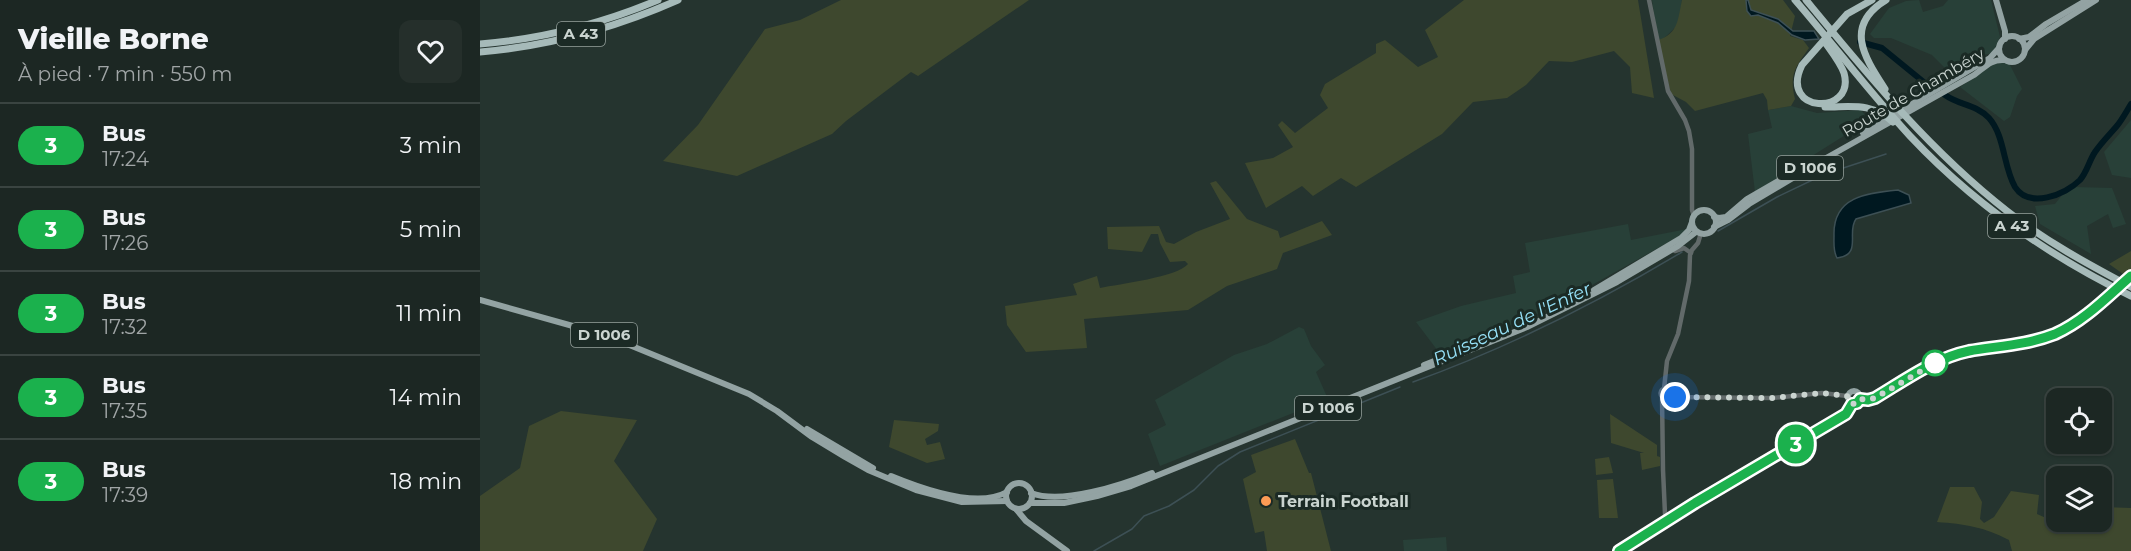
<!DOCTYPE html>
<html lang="fr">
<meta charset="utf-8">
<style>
body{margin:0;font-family:Montserrat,sans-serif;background:#252f2b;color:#f1f3f6;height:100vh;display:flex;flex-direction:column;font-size:22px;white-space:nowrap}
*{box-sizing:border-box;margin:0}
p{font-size:20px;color:#a0a5a6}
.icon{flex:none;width:33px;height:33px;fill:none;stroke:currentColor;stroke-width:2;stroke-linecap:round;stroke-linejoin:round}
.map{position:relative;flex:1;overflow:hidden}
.sheet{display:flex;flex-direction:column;background:#1c2723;width:480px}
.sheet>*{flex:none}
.badge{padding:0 12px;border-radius:20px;font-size:21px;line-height:39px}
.buttons{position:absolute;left:1566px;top:388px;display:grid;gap:12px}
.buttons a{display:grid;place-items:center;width:66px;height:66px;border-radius:12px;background:#1c2723;box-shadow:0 2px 4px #0004,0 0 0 2px #3a4441;font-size:30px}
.you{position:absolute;width:30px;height:30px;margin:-15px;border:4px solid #fff;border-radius:50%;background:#1a73e8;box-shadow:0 0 0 9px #1a73e833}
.map>.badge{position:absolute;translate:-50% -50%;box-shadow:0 0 0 3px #fff}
.round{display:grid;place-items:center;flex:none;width:63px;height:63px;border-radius:12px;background:#252f2b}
.summary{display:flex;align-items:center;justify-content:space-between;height:102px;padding:0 18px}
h1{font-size:28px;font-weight:800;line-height:45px}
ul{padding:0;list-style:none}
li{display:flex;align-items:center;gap:18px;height:84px;padding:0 18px;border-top:2px solid #3a4441}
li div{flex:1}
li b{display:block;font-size:22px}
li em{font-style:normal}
li .badge{min-width:66px;font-weight:700;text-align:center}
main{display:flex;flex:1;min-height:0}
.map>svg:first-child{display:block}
.built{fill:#284038}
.green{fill:#3e482e}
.water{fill:#001820;stroke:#3d5055;stroke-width:1.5}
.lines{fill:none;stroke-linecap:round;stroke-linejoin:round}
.stream{stroke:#3d5055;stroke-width:1.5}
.river{stroke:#001820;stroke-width:6}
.minor{stroke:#626a6a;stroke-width:4.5}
.major{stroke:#93a3a3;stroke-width:6}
.highway{stroke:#a6bab9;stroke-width:7}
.line-casing{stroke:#fff;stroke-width:14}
.line{stroke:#1bb14d;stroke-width:9}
.walk{stroke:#cad4d0;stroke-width:6;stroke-dasharray:0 10.8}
.stop-dot{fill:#fff;stroke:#1bb14d;stroke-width:3}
.poi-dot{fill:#fd9c55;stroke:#1b2a25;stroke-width:2}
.labels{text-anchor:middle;stroke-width:6;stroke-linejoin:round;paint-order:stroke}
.shield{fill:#1b2a25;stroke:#96a19d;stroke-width:1.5}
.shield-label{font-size:15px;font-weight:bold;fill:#cad4d0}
.street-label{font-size:16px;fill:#cad4d0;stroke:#1b2a25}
.poi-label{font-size:16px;font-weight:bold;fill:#cad4d0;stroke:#1b2a25;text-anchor:start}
.water-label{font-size:18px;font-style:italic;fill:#97e2f9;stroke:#1b2a25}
</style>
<main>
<section class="sheet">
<div class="summary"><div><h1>Vieille Borne</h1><p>À pied · 7 min · 550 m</p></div><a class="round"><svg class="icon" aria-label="heart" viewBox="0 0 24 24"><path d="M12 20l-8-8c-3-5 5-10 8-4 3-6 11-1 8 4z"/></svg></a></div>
<ul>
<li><span class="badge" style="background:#1bb14d;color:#fff">3</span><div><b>Bus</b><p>17:24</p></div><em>3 min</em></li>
<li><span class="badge" style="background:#1bb14d;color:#fff">3</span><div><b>Bus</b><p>17:26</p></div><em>5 min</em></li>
<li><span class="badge" style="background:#1bb14d;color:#fff">3</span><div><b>Bus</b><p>17:32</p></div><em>11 min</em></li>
<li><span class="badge" style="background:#1bb14d;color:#fff">3</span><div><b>Bus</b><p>17:35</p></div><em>14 min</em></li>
<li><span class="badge" style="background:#1bb14d;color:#fff">3</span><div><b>Bus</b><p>17:39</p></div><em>18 min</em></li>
</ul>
</section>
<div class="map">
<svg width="1651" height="551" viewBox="0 0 1651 551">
<rect width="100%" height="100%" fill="#25342f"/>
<g class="built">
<polygon points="1172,0 1202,0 1198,25 1183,39 1178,40"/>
<polygon points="1439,0 1443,12 1463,6 1468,0 1511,0 1520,37 1513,53 1494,57 1468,71 1452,55 1411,38 1394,38 1390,34 1409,8 1426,1"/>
<polygon points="1517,62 1529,63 1542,89 1537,96 1530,117 1524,121 1480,87"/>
<polygon points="1311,106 1337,113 1381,110 1389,120 1275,192 1268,134 1292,128 1288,110"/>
<polygon points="1651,120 1651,178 1632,175 1624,152"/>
<polygon points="1593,187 1632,188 1646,224 1633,228 1628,214 1607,226 1611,254 1560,224 1555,206 1575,204 1586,190"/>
<polygon points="1148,224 1151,240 1207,229 1203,234 1071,308 961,355 936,322 981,306 1036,293 1033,276 1050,272 1045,243"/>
<polygon points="819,327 824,329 831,346 845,365 836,372 848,399 680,466 668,434 686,425 675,400 754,355 787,344"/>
<polygon points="966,537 967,551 924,551 923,540"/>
</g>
<g class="green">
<polygon points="361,0 549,0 438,76 431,72 366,121 352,134 257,176 183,161 218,125 285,29 320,20"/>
<polygon points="984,0 1158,0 1174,98 1152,93 1150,67 1134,51 1092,62 1069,61 1046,85 1027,98 993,102 962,134 876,187 861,178 833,196 822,186 786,208 765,163 793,158 813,147 798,125 802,121 815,133 848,108 840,95 845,84 896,53 896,44 905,40 938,67 958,57 945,30"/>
<path d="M 1202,0 L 1303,0 L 1315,16 L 1310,36 L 1323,40 L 1329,48 C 1315,68 1309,74 1315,99 L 1311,106 L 1288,110 L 1287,100 L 1283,93 L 1215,111 L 1206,102 L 1191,94 L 1178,40 C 1199,34 1198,17 1202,0 Z"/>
<path d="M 736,181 L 767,219 L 798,231 L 800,238 L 842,221 L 852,235 L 803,253 L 797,269 L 747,286 L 708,310 L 604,319 L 607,348 L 546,352 L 527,325 L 525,306 L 597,295 L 593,284 L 617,276 L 620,288 C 639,284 698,277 708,264 L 705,261 L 690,262 L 680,243 L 678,234 L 671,234 L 662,252 L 628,249 L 627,227 L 679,226 L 686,242 L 694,244 L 716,232 L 750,219 L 730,183 Z"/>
<polygon points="1651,251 1651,271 1646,276 1629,264"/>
<polygon points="81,411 157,420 134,461 177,519 163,551 0,551 0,496 40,468 49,426"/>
<polygon points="1130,414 1177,445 1177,456 1180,457 1180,466 1162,470 1160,453 1164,453 1131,443"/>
<polygon points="414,420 459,424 458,431 445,439 447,445 460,442 465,459 447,463 409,447"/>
<polygon points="815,439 829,473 831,473 851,551 787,551 784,531 775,533 763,479 776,472 771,455"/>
<polygon points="1129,457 1133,473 1116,475 1115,459"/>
<polygon points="1133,479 1138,518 1119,518 1117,480"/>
<path d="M 1470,487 L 1494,487 L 1502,502 L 1500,519 L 1504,523 L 1514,517 L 1531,491 L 1559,495 L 1557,514 L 1566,518 L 1576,516 L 1576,522 L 1622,522 L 1622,507 L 1651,508 L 1651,551 L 1532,551 L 1529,540 C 1504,527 1485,524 1457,522 Z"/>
</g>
<g class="water">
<polygon points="1266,0 1268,0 1271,10 1298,19 1313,31 1334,31 1339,39 1325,40 1312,35 1298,23 1278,15 1271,16 1267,11"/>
<path d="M 1418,190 L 1429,195 L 1431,203 L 1376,219 C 1366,232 1383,255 1357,258 C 1353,251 1354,244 1354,235 C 1353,197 1386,193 1418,190 Z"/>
</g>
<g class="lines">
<g class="stream">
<polyline points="1238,231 1297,197 1345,174 1406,154"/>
<path d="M 933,382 C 1027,348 1117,303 1202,252"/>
<polyline points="614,551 652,529 664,516 689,506 714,490 738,466 760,452 920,387"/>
</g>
<g class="river">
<polyline points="1380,42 1402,48 1451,88"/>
<path d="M 1465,95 C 1479,105 1497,105 1509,118 C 1525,136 1523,166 1535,187 C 1549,209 1585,195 1600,180 C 1607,172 1609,161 1615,152 C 1621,143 1629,135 1636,127 C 1642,120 1646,112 1651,104"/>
</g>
<g class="minor">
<polyline points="1169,0 1188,91 1205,120 1209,131 1212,149 1212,210 1214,216"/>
<polyline points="1195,251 1204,248 1211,253"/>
<circle cx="1185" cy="393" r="4.5"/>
<polyline points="1184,389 1187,361 1198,334 1209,281 1210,255 1212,250 1218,243 1221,233"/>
<polyline points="1182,396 1183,470 1185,514 1188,520"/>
<polyline points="1188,397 1292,398 1342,393 1367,396"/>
</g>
<g class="major">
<polyline points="1516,0 1525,31 1525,39"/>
<circle cx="1532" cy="49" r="13"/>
<polyline points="1539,39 1549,37 1566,24 1607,0"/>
<polyline points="1545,50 1554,39 1616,0"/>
<polyline points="1383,133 1510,58 1519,48"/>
<circle cx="1224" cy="222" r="12"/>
<polyline points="1234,217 1239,218 1246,217 1267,199 1335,160"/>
<path d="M 1234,227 L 1248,220 L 1269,204 L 1348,157 L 1494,75 C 1504,68 1511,59 1524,60"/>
<polyline points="1114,290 1201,238 1209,230 1212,222"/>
<polyline points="0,300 125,335 269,394 297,411 332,437 365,457 388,470 436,490 482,502 527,501"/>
<polyline points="944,365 1018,336"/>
<circle cx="1374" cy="397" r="6"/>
<path d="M 1380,399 C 1403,401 1439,370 1462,360 C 1505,343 1553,348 1595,324 C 1615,311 1633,292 1651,276"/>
<polyline points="327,429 393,468"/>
<path d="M 411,476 C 440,488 497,509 527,492"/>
<circle cx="539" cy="496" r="13"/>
<path d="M 551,493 C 582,505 642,485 672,473"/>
<polyline points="550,503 584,503 617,496 651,486 1047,327 1137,282 1198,246 1216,232"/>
<polyline points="536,509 546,521 587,551"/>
<polyline points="1139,551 1216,503 1366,414 1372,403"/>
</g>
<g class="highway">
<path d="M 1315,0 C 1354,45 1390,93 1430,136 C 1493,203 1569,256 1651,296"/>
<path d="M 1326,0 C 1388,75 1449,150 1527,211 C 1565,241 1608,264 1651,287"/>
<path d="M 1344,41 C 1351,51 1360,62 1364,73 C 1376,116 1298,114 1322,65 L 1367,14 L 1392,0"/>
<path d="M 0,44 C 61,39 121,24 178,0"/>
<path d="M 0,52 C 69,46 135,28 198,0"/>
<path d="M 1405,89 C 1385,58 1363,26 1406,0"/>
<path d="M 1345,107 C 1373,107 1390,102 1413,122"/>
</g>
</g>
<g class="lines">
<defs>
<path id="line" d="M 1139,551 L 1215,503 L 1366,414 L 1372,404 L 1377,403 L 1380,399 L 1388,400 L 1395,398 C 1425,380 1455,358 1489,351 C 1518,346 1547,345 1575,334 C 1604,321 1627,297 1651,276"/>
</defs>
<use href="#line" class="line-casing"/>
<use href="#line" class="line"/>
<polyline class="walk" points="1195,397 1292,398 1342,393 1367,396 1369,402 1374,404 1380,399 1388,400 1395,398 1455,363"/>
</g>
<circle class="stop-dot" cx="1455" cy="363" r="12"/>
<circle class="poi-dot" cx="786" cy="501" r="6"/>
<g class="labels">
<g class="shield">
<rect x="77" y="22" width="48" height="24" rx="4.5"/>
<rect x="1297" y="156" width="66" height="24" rx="4.5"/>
<rect x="1508" y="214" width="48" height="24" rx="4.5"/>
<rect x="91" y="323" width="66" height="24" rx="4.5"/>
<rect x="815" y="396" width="66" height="24" rx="4.5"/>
</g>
<g class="shield-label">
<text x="101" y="39">A 43</text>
<text x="1330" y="173">D 1006</text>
<text x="1532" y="231">A 43</text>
<text x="124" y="340">D 1006</text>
<text x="848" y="413">D 1006</text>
</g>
<g class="street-label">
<text transform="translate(1433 92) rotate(-30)" y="6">Route de Chambéry</text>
</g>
<g class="poi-label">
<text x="798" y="507">Terrain Football</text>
</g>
<g class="water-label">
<text transform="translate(1032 324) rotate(-25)" y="6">Ruisseau de l'Enfer</text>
</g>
</g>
</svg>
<div class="buttons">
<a><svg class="icon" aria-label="locate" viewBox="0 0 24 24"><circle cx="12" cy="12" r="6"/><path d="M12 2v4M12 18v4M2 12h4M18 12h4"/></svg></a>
<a><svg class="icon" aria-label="layers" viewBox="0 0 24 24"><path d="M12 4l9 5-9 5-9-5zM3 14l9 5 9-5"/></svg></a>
</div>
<div class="you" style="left:1195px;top:397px"></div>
<b class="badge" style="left:1316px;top:444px;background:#1bb14d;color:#fff">3</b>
</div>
</main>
